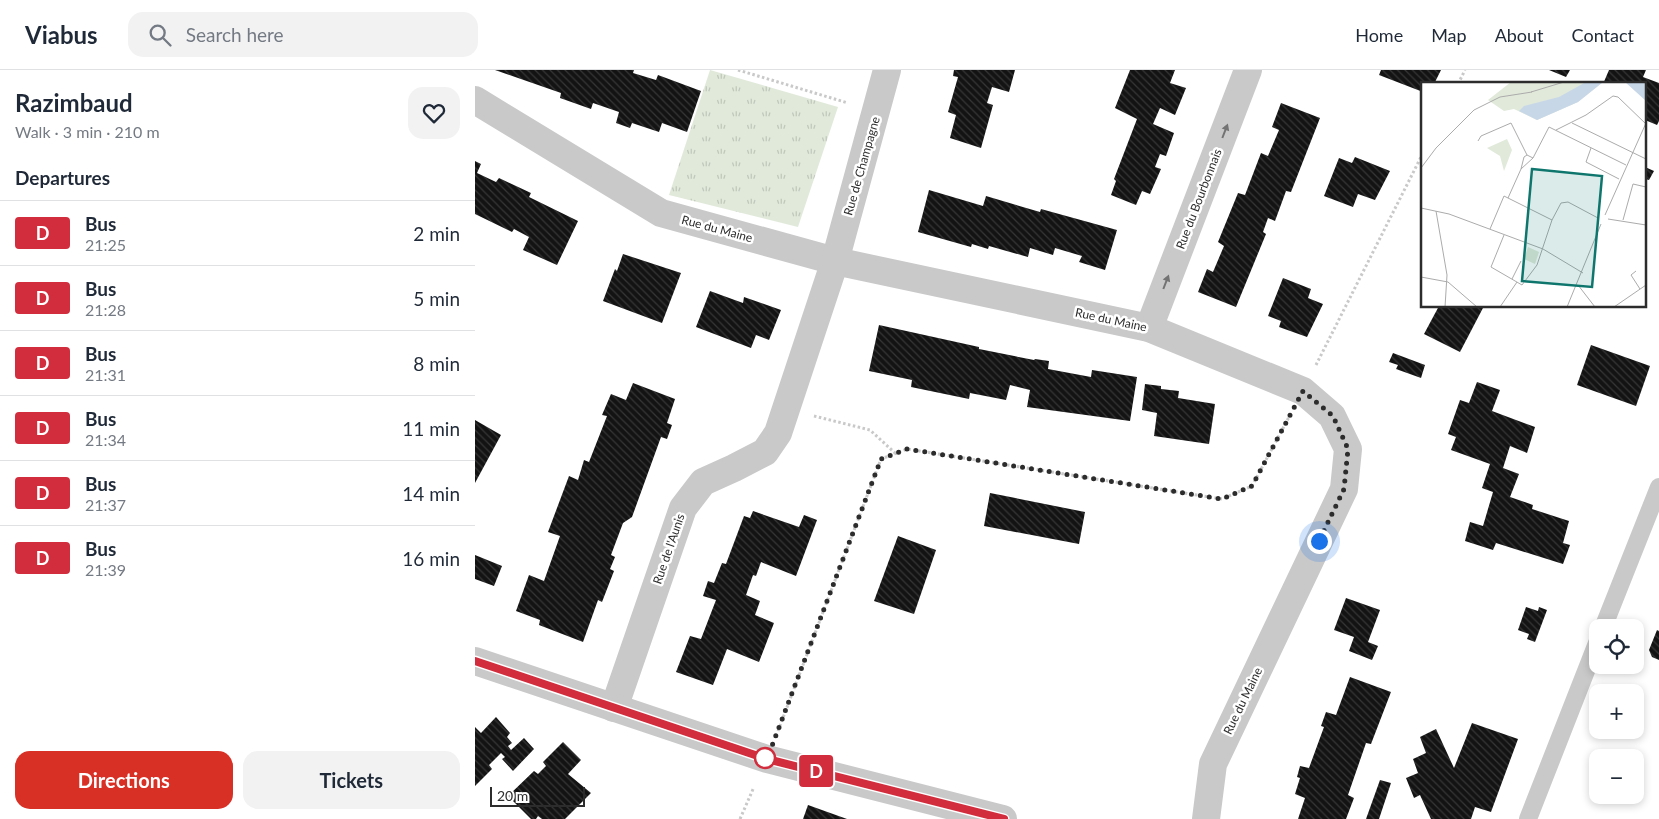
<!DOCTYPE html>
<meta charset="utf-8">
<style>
body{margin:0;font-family:Lato,sans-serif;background:#f2f2f3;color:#1f2937;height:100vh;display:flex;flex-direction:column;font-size:19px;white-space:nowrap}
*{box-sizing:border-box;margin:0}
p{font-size:16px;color:#747a83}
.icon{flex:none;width:28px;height:28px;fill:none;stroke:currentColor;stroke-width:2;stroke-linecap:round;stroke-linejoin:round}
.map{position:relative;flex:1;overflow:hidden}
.drawer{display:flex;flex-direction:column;background:#fff;width:475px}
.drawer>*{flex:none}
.badge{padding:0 10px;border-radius:4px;font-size:18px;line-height:32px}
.fabs{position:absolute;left:1114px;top:549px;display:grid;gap:10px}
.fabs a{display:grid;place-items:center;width:55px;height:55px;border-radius:10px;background:#fff;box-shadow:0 2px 8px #0003;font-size:25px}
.scale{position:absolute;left:15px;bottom:12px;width:95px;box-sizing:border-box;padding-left:5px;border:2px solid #2c2c2c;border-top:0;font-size:14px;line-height:18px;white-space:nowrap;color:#2c2c2c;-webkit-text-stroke:4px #fff;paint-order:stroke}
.you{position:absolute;width:25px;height:25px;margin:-12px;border:4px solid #fff;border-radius:50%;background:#1a73e8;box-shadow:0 0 0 8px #1a73e833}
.map>.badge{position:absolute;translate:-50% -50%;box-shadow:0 0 0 2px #fff}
h2{padding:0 15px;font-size:19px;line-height:45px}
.round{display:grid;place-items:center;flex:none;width:52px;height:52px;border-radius:15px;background:#f2f2f3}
.headline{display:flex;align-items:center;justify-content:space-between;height:85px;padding:0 15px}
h1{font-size:24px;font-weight:700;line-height:38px}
.action{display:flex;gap:10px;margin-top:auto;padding:10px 15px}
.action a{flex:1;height:58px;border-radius:15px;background:#d93025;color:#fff;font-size:20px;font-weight:700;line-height:58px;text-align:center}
.action a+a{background:#f2f2f3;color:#1f2937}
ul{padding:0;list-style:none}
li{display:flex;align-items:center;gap:15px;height:65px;padding:0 15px;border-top:1px solid #e0e1e3}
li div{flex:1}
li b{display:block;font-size:19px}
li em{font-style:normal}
li .badge{min-width:55px;font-weight:700;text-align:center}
header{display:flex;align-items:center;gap:30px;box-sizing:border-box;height:70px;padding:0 25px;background:#fff;border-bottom:1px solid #e0e1e3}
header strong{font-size:24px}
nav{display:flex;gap:28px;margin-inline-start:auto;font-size:18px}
.search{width:350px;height:45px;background:#f2f2f3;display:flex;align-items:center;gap:12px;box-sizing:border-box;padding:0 18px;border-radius:15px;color:#747a83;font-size:19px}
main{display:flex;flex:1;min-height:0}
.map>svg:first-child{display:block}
.grass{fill:url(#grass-tufts)}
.building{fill:url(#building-back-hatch)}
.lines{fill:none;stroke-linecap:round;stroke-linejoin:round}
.path{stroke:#c9c9c9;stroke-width:3;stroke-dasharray:2.5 2.5;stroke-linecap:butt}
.service{stroke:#c9c9c9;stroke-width:18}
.minor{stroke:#c9c9c9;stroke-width:28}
.tertiary{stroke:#c9c9c9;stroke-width:28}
.oneway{fill:#737373}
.line-casing{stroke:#fff;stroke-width:11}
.line{stroke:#d12d3d;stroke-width:8}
.walk{stroke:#2c2c2c;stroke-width:5;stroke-dasharray:0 9}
.stop-dot{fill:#fff;stroke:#d12d3d;stroke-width:2.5}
.labels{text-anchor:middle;stroke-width:5;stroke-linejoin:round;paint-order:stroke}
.street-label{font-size:12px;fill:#2c2c2c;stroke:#fff}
.inset-road{fill:none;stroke:#ababab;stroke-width:1}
.view{fill:#0f766e;fill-opacity:0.15;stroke:#0f766e;stroke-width:2.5}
.inset-edge{fill:none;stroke:#2c2c2c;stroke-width:2.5}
</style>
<header>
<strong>Viabus</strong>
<div class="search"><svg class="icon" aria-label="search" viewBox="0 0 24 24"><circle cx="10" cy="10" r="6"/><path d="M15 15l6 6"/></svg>Search here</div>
<nav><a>Home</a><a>Map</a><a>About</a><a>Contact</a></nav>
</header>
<main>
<section class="drawer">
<div class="headline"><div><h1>Razimbaud</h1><p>Walk · 3 min · 210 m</p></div><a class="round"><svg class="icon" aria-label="heart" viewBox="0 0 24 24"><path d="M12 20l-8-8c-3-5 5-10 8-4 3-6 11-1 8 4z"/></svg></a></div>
<h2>Departures</h2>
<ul>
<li><span class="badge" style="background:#d12d3d;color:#fff">D</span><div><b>Bus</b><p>21:25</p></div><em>2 min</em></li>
<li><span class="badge" style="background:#d12d3d;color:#fff">D</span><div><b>Bus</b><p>21:28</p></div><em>5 min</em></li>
<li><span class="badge" style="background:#d12d3d;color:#fff">D</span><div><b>Bus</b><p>21:31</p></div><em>8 min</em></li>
<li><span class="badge" style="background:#d12d3d;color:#fff">D</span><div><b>Bus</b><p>21:34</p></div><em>11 min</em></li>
<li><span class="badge" style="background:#d12d3d;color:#fff">D</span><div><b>Bus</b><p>21:37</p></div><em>14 min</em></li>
<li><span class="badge" style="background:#d12d3d;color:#fff">D</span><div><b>Bus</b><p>21:39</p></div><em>16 min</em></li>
</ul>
<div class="action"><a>Directions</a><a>Tickets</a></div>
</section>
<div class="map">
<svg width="1184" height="749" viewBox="0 0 1184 749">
<defs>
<pattern id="grass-tufts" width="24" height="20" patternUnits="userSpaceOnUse" patternTransform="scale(1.25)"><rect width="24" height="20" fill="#e0e9da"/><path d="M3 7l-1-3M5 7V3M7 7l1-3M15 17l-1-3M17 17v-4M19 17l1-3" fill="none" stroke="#c0c8bb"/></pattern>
<pattern id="building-back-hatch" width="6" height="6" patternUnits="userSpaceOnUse" patternTransform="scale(1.25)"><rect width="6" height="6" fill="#131313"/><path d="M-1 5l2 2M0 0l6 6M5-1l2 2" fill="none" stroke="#363636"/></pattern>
</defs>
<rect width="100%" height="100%" fill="#fff"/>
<polygon class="grass" points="235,0 363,37 323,157 194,125"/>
<g class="building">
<polygon points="20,0 159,0 158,3 181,10 183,5 226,21 212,62 187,53 184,62 157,53 155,58 141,53 144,42 118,33 116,39 85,28 86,23"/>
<polygon points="479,0 540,0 534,22 517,17 512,33 518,35 506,78 475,68 481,45 473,42 483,7 478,6"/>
<polygon points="655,0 700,0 695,13 711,18 700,45 685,38 678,54 699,63 691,86 685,84 680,97 686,99 675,124 667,121 661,135 636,125 641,111 639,109 662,49 640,38"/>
<polygon points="906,0 966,0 959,14 948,14 948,22 904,5"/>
<polygon points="1074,0 1095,0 1091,7"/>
<polygon points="1134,0 1171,0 1168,7 1184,13 1184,51 1182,55 1170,50 1170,14 1128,14"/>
<polygon points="806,33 845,48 816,122 811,121 800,151 793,148 788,162 791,164 761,237 723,222 732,199 738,202 749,176 743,172 763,123 770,125 786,83 793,86 804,60 797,57"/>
<polygon points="880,87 915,101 900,130 883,124 878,137 849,126 864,88 877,93"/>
<polygon points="0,91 6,94 2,103 21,112 24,108 56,123 54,127 103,151 82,195 48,180 54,167 39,159 37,162 0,144"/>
<polygon points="1170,97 1179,101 1174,110 1170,109"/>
<polygon points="454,120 508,136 511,126 565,142 566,139 642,160 630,200 604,192 607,186 580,178 578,185 555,178 553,187 514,176 513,179 497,174 496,177 443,162"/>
<polygon points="148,184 206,203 187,253 128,231 140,199 142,201"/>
<polygon points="808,208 836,219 833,228 848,234 832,267 804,257 806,251 793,246"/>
<polygon points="235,221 268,233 269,227 306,240 294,270 281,265 276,278 221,257"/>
<polygon points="964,236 1009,236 985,282 949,264"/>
<polygon points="404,255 504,277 504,279 559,290 560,289 574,291 573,299 616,307 617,300 662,307 655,351 552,337 555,320 535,315 531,330 495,323 494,329 436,317 437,310 394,301"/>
<polygon points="1116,275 1175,296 1161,336 1102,315"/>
<polygon points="918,283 950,295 946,308 921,299 923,295 914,292"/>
<polygon points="1002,312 1025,320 1017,341 1060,357 1052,383 1035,376 1028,398 1044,404 1035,427 1058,435 1057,439 1094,451 1088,473 1095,475 1088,494 1021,473 1018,480 990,471 995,452 1008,456 1018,422 1007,418 1015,394 976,380 981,367 973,364 985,330 994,333"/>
<polygon points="158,313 200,329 192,353 197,355 192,369 186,367 157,447 148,453 136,485 140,487 135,499 139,501 127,532 123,530 108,572 64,555 65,550 41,541 54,505 69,511 85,466 73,462 94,406 103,410 109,390 114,392 132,346 127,345 136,324 151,330"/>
<polygon points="670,314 686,316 686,319 704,321 703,328 740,334 734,374 679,366 682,343 667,340"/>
<polygon points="0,350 26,365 0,413"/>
<polygon points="515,423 610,442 604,474 509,456"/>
<polygon points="278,441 324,457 329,445 342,450 321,506 286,492 281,506 278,505 271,525 285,531 280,545 299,553 284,592 252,579 238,615 201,602 215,566 226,569 241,530 228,526 233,511 239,513 247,493 251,494 269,446 275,448"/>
<polygon points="423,466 461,480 439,544 399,531"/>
<polygon points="0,485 27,496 19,516 0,509"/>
<polygon points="871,528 905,540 893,572 903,576 897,590 874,581 879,567 859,560"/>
<polygon points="1051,537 1063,541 1064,537 1072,540 1060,572 1052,569 1054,564 1043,560"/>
<polygon points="1182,560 1184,561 1184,590 1177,587 1174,580"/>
<polygon points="875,607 916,622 896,674 891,673 873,725 879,728 871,749 823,749 830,728 820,724 825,708 822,707 825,696 834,698 849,657 846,656 851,642 861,645"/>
<polygon points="21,647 35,663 32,667 37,673 33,676 36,680 49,668 59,679 38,701 27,689 30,687 26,683 14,695 17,699 0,716 0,657 6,663"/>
<polygon points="997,653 1043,669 1016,742 1000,737 996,749 956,749 945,725 939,728 931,708 943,703 938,689 951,683 945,667 961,659 979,698"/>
<polygon points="88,672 106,690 93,704 116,723 90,749 67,749 63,746 61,749 56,749 33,726 59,701 63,704 71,696 68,692"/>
<polygon points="905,710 916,713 904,749 891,749"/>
<polygon points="333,735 372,749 328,749"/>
</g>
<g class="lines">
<g class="path">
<polyline points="263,0 373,33"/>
<polyline points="983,14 990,0"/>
<polyline points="841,295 948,83"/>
<polyline points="339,346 395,360 420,383"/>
<polyline points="303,661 406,389 432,379 747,429 777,416 814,347"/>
<polyline points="265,749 279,717"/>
</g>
<g class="service">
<polyline points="1128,558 1184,417"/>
<polyline points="1053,749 1122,573"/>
</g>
<g class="minor">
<polyline points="0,30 186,143 360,191 674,258 828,321 857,346 873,379 869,419 738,694 731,749"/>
<polyline points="674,258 773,0"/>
<polyline points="139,638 208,438 228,412 259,398 290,382 303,363 360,191 412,0"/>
</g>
<polyline class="tertiary" points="0,591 292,689 528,749"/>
</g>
<defs><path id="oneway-solid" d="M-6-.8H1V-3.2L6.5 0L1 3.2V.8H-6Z" transform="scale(1.25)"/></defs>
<g class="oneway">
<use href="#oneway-solid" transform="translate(750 61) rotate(-69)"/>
<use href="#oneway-solid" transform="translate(691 212) rotate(-69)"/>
</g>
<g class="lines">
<defs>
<polyline id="line" points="0,591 292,689 529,749"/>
</defs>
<use href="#line" class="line-casing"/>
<use href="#line" class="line"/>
<polyline class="walk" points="290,688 292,689 406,389 432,379 747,429 777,416 828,321 858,346 873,379 869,419 844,471"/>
</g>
<circle class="stop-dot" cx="290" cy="688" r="10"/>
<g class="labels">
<g class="street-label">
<text transform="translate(387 96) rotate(-74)" y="4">Rue de Champagne</text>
<text transform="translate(724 129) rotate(-69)" y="4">Rue du Bourbonnais</text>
<text transform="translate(242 159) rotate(15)" y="4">Rue du Maine</text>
<text transform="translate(636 250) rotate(12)" y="4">Rue du Maine</text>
<text transform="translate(194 479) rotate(-71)" y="4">Rue de l'Aunis</text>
<text transform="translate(768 631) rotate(-64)" y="4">Rue du Maine</text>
</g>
</g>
<g transform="translate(946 12)">
<rect width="225" height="225" fill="#fff"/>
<path d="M 90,0 L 182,0 L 157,20 L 116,38 L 93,27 L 83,29 L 67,18 ZM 86,57 L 91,68 L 83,89 L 79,74 L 66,66 ZM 107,165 L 118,170 L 114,182 L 103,177 Z" fill="#e0e9da"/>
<path d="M 165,0 L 182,0 L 157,20 L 116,38 L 98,29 L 103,24 L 138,15 ZM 204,0 L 225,0 L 225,19 Z" fill="#c7d7e8"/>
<path class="inset-road" d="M 110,10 L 143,0M 151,41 L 225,77M 135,48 L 165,33 L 192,14 L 197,15 L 225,42M 57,59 L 60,54 L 90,41 L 106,73M 170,66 L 165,80 L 198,97M 106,73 L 112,76 L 100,87 L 103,75 ZM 112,76 L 128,45 L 205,83M 0,86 L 15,66 L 53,28 L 79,15 L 111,10M 87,116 L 100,87M 0,126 L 28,132 L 122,167 L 162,191M 15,129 L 26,193 L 24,225M 184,133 L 225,41M 187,137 L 225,143M 202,138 L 212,102 L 225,105M 69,147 L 83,114 L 131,138M 83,153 L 70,185 L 101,203 L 116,183 L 131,138 L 140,121 L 147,120 L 177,136M 215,189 L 210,193 L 219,207M 0,195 L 27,200 L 56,225M 91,197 L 100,179M 157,203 L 174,225M 79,225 L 96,200M 146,225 L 180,142M 193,225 L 225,203"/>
<path class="view" d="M 111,87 L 181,94 L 171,205 L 101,199 Z"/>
<rect width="225" height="225" class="inset-edge"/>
</g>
</svg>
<div class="fabs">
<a><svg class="icon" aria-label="locate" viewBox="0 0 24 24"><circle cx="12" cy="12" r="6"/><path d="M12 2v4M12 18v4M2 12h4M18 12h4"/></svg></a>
<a>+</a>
<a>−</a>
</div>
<div class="scale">20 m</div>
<div class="you" style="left:844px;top:471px"></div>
<b class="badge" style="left:341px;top:701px;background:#d12d3d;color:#fff">D</b>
</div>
</main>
